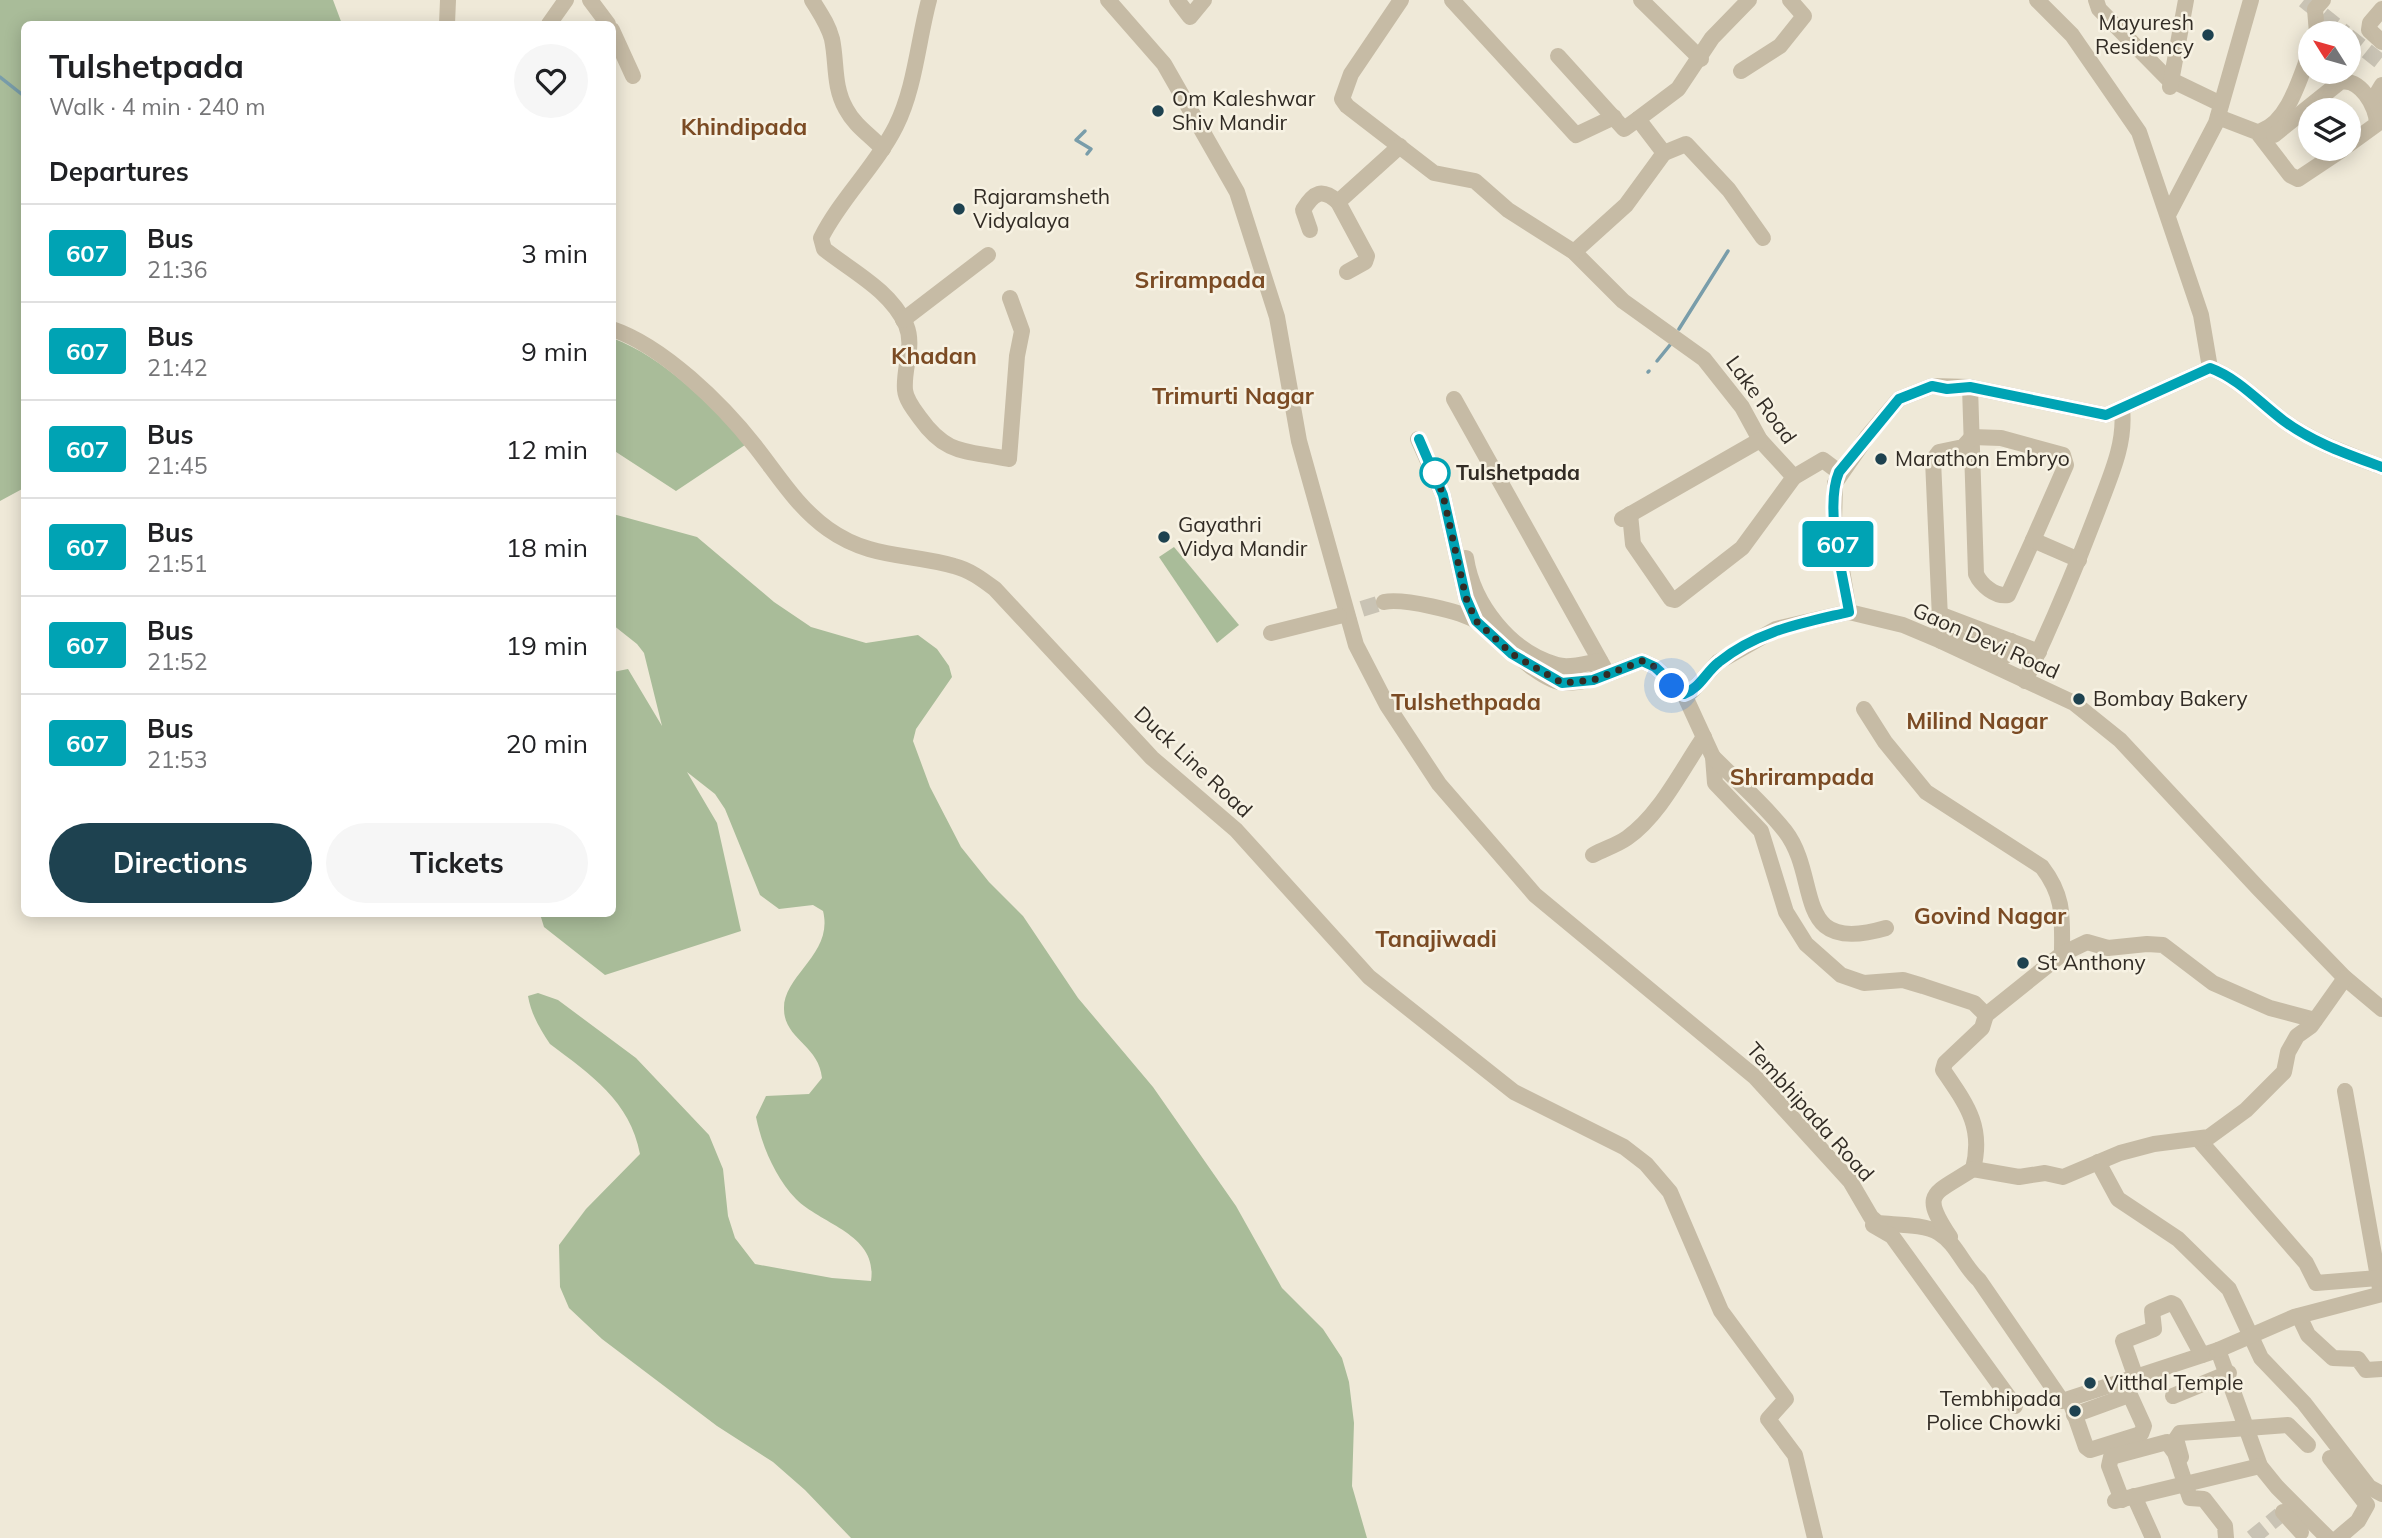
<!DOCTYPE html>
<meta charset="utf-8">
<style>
body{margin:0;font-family:Mulish,sans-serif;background:#f6f6f6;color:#202124;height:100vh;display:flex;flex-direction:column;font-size:26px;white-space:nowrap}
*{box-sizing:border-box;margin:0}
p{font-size:23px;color:#757577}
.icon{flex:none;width:38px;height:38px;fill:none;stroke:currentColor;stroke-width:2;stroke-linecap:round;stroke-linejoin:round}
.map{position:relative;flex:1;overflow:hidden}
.side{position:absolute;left:21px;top:21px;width:595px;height:896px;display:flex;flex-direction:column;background:#fff;border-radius:10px;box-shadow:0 4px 18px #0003}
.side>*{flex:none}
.badge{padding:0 14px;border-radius:5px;font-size:24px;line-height:46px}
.needle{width:46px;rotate:307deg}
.buttons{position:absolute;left:2298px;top:21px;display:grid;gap:14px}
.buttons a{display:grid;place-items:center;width:63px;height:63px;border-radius:50%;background:#fff;box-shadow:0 4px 18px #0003;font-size:35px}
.you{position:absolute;width:35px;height:35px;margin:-18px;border:5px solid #fff;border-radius:50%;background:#1a73e8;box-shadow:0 0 0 10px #1a73e833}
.map>.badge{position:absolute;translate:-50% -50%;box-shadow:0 0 0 4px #fff}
h2{padding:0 28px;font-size:26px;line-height:63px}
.round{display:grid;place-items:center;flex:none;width:74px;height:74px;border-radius:37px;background:#f6f6f6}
.headline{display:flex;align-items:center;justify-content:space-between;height:119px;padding:0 28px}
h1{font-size:33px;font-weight:700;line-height:52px}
.action{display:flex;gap:14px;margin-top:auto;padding:14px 28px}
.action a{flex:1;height:80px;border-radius:42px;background:#1e4250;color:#fff;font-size:28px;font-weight:700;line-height:80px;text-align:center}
.action a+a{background:#f6f6f6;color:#202124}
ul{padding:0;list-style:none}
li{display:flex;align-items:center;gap:21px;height:98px;padding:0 28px;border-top:2px solid #e0e0e0}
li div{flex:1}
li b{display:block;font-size:26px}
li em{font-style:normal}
li .badge{min-width:77px;font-weight:700;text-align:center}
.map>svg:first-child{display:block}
.green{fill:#a9bc99}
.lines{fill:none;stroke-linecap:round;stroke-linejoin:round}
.stream{stroke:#799daa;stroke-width:3.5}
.minor-tunnel{stroke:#c9c3b4;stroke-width:16;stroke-dasharray:16 8;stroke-linecap:butt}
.minor{stroke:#c6bba5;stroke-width:16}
.line-casing{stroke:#fff;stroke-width:16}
.line{stroke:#00a3b4;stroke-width:10}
.walk{stroke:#322c25;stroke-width:7;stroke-dasharray:0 12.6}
.poi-dot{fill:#1e4250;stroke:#f7f2e3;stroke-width:2.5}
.stop-dot{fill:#fff;stroke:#00a3b4;stroke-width:3.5}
.labels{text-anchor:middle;stroke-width:5;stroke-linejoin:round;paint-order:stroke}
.poi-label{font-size:21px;fill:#322c25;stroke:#f7f2e3;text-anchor:start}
.street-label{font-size:21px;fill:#322c25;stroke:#f7f2e3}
.stop-label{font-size:21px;font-weight:bold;fill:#322c25;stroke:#f7f2e3;text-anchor:start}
.neighbourhood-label{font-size:23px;font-weight:bold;fill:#7b4b24;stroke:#f7f2e3}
</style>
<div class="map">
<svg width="2382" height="1538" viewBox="0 0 2382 1538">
<rect width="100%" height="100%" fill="#efe9d8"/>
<g class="green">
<polygon points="0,0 333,0 342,24 24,24 24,488 0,501"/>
<path d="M 612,338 C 666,358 708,405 748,443 L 676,491 L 613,450 Z"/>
<path d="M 613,514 L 697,537 L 774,602 L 811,627 L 866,643 L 918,635 L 937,649 L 949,666 L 952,677 L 916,729 L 913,741 L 930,787 L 961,847 L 989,882 L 1023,916 L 1078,998 L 1153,1087 L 1236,1206 L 1282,1288 L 1323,1329 L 1342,1358 L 1349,1382 L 1354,1423 L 1352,1486 L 1367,1538 L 851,1538 L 805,1490 L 773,1462 L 717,1426 L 602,1339 L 569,1308 L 560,1287 L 559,1245 L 586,1209 L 640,1154 C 630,1101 591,1075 550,1044 C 540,1029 531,1014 528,996 L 538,993 L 558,1000 L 636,1058 L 709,1135 L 723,1169 L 728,1216 L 735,1238 L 755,1264 L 832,1278 L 871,1281 C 878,1234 822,1225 796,1199 C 775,1177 762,1146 756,1117 L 766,1096 L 809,1094 L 822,1078 C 819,1045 784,1039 784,1009 C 783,975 834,954 823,911 L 813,905 L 779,909 L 760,895 L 725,809 L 715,794 L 687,772 L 717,823 L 741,931 L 605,975 L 544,927 L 540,914 L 612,914 L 613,672 L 628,669 L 662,726 L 644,653 L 637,644 L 613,625 Z"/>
<polygon points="1174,547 1239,625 1217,643 1159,557"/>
</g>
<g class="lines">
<g class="stream">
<polyline points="0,77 24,96"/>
<polyline points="1085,131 1076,140 1091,149 1087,154"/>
<polyline points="1679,329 1728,251"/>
<polyline points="1657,361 1670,345"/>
<polyline points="1648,372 1649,371"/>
</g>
<g class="minor-tunnel">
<polyline points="2304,0 2345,33"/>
<polyline points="2348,36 2382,63"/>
<polyline points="1339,616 1384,602"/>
<polyline points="2252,1538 2280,1515"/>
</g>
<g class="minor">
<polyline points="590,0 608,24"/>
<path d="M 812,0 C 820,13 828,24 832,39 C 837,63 833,86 846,109 C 855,126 870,135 883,149"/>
<path d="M 929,0 C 918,41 915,88 896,126 C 876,166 841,198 821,238 L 824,249 C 853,272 890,290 906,325 C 915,346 903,368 905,390 C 906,400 914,410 920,418 C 947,456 966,450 1009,459 L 1017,356 L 1022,331 L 1010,298"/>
<path d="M 1108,0 L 1164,64 L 1237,192 L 1277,317 L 1299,441 L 1356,645 L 1387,705 L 1439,784 L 1535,895 L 1755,1077 L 1850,1181 L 1871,1217 L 1878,1223 C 1895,1225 1925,1224 1939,1233 C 1956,1243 1964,1267 1979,1280 L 2062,1401 L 2218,1350 L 2260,1466 L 2277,1487 L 2328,1538"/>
<polyline points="1177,0 1190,17 1204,0"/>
<polyline points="1401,0 1351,74 1342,99 1347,106 1434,173 1475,181 1508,210 1574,252 1623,301 1704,359 1742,407 1760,440 1794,477 1823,460 1839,472"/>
<polyline points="1452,0 1576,135 1614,117"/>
<polyline points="1641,0 1701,59"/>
<polyline points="2037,0 2072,35 2139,132 2201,315 2210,368"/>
<polyline points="2096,0 2099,9 2167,78 2221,104"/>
<polyline points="2382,9 2370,23 2369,30 2382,42"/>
<polyline points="447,24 448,0"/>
<polyline points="549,24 566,0"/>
<polyline points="612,30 633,76"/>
<polyline points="2317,33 2315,9 2323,0"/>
<polyline points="1558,56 1624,129 1638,119"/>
<polyline points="1741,71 1780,46 1804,16 1790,0"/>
<polyline points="2382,85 2376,95 2382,104"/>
<polyline points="2170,87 2186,0"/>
<polyline points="2218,117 2257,132 2290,175 2298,179 2343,149"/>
<path d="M 2261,131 C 2289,121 2300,77 2310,52"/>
<path d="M 2274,135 L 2340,82 C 2359,77 2377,106 2377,124 L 2348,145"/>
<polyline points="1664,153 1686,144 1729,190 1763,238"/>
<polyline points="2169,213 2216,123 2251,0"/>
<path d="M 1310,230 L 1303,210 C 1314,192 1322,188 1338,202"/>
<polyline points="1574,252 1626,205 1664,153 1638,119 1678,89 1712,38 1749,0"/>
<polyline points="1347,272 1365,262 1367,256 1338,202 1400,146"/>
<polyline points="903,320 988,255"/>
<path d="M 612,329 C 663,346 722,404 755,446 C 778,475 797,507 828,529 C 870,559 908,553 954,566 C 970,570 983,580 995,589 L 1152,758 L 1236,830 L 1369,977 L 1514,1092 L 1624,1147 L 1646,1164 L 1670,1192 L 1721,1311 L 1786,1399 L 1768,1419 L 1795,1455 L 1815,1538"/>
<path d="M 1970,387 L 1976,574 C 1981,585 1995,597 2008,595 L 2033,540"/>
<polyline points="1454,399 1607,673"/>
<polyline points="1418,439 1443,495 1466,598 1476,621"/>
<polyline points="1630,514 1633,544 1671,599 1675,600 1742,548 1794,477"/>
<polyline points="1622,519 1760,440"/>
<path d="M 1466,558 C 1473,604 1510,652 1557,665 C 1570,669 1587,663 1600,661"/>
<path d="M 1384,602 C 1402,598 1462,611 1478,622 C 1498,636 1539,682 1565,683 C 1592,683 1617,670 1642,661 L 1655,667 L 1684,694 L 1713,757 L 1715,783 L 1761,831 L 1786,912 L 1806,944 L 1841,975 L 1864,983 L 1903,980 L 1923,986 L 1974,1003 L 1986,1015"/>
<path d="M 1849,612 L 1834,522 L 1835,483 L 1867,437 L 1899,399 L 1932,386 L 1970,387 L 2106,415 L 2210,368 C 2238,378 2260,403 2284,421 C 2314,443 2348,454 2382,467"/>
<polyline points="1939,614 2039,652"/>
<polyline points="1271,633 1339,616"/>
<polyline points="1957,638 2002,656 2005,656 2011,641"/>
<polyline points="1941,641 1933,460 1939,452 1963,447 1972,437 2001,438 2063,455 2066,465 2033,540 2079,560"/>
<path d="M 2025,681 C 2051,626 2075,570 2097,512 C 2109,479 2126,445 2122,409"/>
<polyline points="1684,694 1692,691 1718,662 1776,629 1849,612 1903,625 1941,641 2074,703 2120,740 2259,889 2345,978 2382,1009"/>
<path d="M 1864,709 L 1885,742 L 1926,792 L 2042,867 C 2065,897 2062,918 2062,954 L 1986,1015"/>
<path d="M 1713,757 C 1737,781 1764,804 1785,831 C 1822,879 1790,956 1886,928"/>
<path d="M 1593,855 C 1604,849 1617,845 1627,838 C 1660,815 1682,769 1704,737"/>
<polyline points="2062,954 2087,942 2108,948 2147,944 2163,945 2213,983 2270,1008 2315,1020"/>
<polyline points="2345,1091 2381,1294"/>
<polyline points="2199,1140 2306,1263 2316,1283 2378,1278"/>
<polyline points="2098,1162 2118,1199 2178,1239 2229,1289 2261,1358 2304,1403 2369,1487 2382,1494"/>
<path d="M 1973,1169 C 1984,1126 1966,1104 1943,1070 L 1945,1063 L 1982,1028 L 1986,1015"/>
<polyline points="1873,1225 1892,1236 2015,1406"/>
<path d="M 1950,1237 C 1920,1192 1933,1195 1973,1169 L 2019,1177 L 2045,1173 L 2063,1177 L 2120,1153 L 2154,1144 L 2209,1137 L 2246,1110 L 2284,1072 L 2288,1052 L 2297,1036 L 2311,1026 L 2345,978"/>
<polyline points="2299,1316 2308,1335 2333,1358 2358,1359 2366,1370 2382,1369"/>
<polyline points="2218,1350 2294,1317 2382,1294"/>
<polyline points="2136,1378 2123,1341 2154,1329 2152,1311 2171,1303 2175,1305 2202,1355"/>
<polyline points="2173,1396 2229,1373"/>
<polyline points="2070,1401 2086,1447 2090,1450 2141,1434 2144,1426 2124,1382"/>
<polyline points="2074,1415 2129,1395"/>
<polyline points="2181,1457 2176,1439 2180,1433 2288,1425 2308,1445"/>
<polyline points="2330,1458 2367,1505 2358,1521 2338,1538"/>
<polyline points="2134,1496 2153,1538"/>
<polyline points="2122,1500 2109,1466 2111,1457 2167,1442 2175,1453 2190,1498 2204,1499 2225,1526 2226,1538"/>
<polyline points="2115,1501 2260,1466"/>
<polyline points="2283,1512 2301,1532"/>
</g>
</g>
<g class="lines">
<defs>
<path id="line" d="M 1419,439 L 1443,495 L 1466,598 L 1476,621 L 1512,654 L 1562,683 L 1593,680 L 1642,661 L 1655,667 L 1684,694 C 1700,688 1706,672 1719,662 C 1757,631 1803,623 1849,612 C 1843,574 1824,508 1839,472 L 1899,399 L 1932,386 L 1947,389 L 1970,387 L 2106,415 L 2210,368 C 2238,378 2260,403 2284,421 C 2314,443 2347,454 2382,467"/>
</defs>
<use href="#line" class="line-casing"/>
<use href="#line" class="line"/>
<polyline class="walk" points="1435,473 1434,469 1443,495 1466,598 1476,621 1512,654 1562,683 1593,680 1642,661 1655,667 1672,686"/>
</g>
<g class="poi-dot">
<circle cx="2208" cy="35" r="7"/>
<circle cx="1158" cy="111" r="7"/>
<circle cx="959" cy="209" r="7"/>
<circle cx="1881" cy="459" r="7"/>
<circle cx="1164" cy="537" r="7"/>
<circle cx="2079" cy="699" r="7"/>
<circle cx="2023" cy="963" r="7"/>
<circle cx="2090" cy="1383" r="7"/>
<circle cx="2075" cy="1411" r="7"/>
</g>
<circle class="stop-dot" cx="1435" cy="473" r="14"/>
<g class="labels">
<g class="poi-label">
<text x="2194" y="30" text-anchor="end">Mayuresh<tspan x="2194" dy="24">Residency</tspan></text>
<text x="1172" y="106">Om Kaleshwar<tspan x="1172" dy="24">Shiv Mandir</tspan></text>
<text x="973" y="204">Rajaramsheth<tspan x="973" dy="24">Vidyalaya</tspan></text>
<text x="1895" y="466">Marathon Embryo</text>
<text x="1178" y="532">Gayathri<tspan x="1178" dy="24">Vidya Mandir</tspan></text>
<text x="2093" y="706">Bombay Bakery</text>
<text x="2037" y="970">St Anthony</text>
<text x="2104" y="1390">Vitthal Temple</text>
<text x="2061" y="1406" text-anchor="end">Tembhipada<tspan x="2061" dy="24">Police Chowki</tspan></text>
</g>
<g class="street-label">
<text transform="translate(1761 400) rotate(54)" y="7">Lake Road</text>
<text transform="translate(1986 641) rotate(24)" y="7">Gaon Devi Road</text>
<text transform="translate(1193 762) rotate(43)" y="7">Duck Line Road</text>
<text transform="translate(1810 1112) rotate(48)" y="7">Tembhipada Road</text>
</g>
<g class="stop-label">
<text x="1456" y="480">Tulshetpada</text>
</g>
<g class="neighbourhood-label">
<text x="744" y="135">Khindipada</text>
<text x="1200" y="288">Srirampada</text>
<text x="934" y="364">Khadan</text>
<text x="1233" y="404">Trimurti Nagar</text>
<text x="1466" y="710">Tulshethpada</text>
<text x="1977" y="729">Milind Nagar</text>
<text x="1802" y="785">Shrirampada</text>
<text x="1990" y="924">Govind Nagar</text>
<text x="1436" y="947">Tanajiwadi</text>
</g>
</g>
</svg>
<div class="buttons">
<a><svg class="needle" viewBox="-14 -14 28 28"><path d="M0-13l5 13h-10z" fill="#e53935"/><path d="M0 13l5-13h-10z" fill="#757577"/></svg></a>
<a><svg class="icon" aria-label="layers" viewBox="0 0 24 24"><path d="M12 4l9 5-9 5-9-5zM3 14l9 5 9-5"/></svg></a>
</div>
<div class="you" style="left:1672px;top:686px"></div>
<b class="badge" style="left:1838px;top:544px;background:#00a3b4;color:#fff">607</b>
<section class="side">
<div class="headline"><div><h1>Tulshetpada</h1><p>Walk · 4 min · 240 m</p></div><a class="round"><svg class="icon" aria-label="heart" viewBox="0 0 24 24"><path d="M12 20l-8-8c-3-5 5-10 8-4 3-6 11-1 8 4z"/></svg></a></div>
<h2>Departures</h2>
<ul>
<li><span class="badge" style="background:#00a3b4;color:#fff">607</span><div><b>Bus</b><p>21:36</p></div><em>3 min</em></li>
<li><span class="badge" style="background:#00a3b4;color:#fff">607</span><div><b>Bus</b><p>21:42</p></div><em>9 min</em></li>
<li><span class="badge" style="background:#00a3b4;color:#fff">607</span><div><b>Bus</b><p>21:45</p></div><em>12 min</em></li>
<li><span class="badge" style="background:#00a3b4;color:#fff">607</span><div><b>Bus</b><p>21:51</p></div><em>18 min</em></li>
<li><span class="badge" style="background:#00a3b4;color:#fff">607</span><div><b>Bus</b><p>21:52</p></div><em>19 min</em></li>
<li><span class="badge" style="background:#00a3b4;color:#fff">607</span><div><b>Bus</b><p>21:53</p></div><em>20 min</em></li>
</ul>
<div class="action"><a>Directions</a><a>Tickets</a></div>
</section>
</div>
